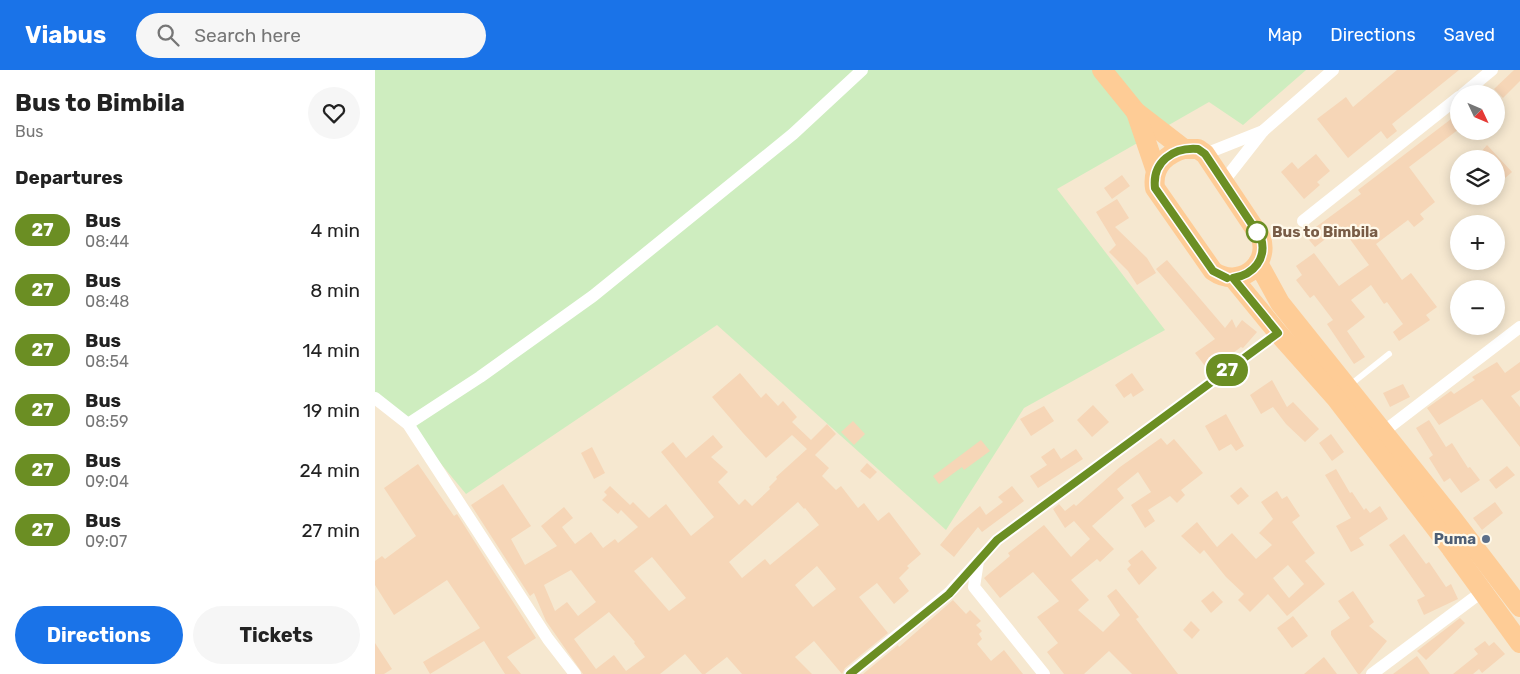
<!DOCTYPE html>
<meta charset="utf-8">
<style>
body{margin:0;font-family:Rubik,sans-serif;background:#f6f6f6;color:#222;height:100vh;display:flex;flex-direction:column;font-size:19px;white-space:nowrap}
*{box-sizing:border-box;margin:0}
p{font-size:16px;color:#767676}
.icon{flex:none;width:28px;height:28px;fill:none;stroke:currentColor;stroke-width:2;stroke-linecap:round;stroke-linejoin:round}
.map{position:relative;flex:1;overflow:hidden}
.sheet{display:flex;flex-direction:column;background:#fff;width:375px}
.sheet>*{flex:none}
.badge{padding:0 10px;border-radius:16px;font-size:18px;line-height:32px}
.needle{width:32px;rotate:134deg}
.controls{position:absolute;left:1075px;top:15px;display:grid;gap:10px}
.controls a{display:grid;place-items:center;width:55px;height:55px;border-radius:50%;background:#fff;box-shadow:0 2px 12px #0003;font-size:25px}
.map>.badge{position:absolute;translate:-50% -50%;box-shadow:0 0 0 2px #fff}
h2{padding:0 15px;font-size:19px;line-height:45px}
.round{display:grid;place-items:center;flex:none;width:52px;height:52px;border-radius:26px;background:#f6f6f6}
.head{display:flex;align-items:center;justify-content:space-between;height:85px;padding:0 15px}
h1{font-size:24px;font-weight:700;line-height:38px}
.button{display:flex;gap:10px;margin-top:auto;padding:10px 15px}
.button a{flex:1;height:58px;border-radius:30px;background:#1a73e8;color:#fff;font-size:20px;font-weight:700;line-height:58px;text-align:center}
.button a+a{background:#f6f6f6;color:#222}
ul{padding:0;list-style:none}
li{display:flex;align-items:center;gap:15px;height:60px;padding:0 15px}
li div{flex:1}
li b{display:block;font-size:19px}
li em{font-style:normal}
li .badge{min-width:55px;font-weight:700;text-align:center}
header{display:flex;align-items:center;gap:30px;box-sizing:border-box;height:70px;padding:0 25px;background:#1a73e8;color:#fff}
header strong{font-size:24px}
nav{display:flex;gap:28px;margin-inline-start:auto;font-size:18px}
.search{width:350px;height:45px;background:#f6f6f6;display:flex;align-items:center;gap:12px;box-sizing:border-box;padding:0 18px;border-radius:28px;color:#767676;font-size:19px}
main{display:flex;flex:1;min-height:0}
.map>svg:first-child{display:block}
.residential{fill:#f6e8d0;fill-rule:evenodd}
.green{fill:#ceedbf}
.building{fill:#f6d6b7;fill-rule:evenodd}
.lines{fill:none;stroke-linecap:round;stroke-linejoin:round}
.service{stroke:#fff;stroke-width:6}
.minor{stroke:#fff;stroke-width:12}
.trunk{stroke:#fecc96;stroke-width:20}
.line-casing{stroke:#fff;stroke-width:11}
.line{stroke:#6b8e23;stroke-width:8}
.stop-dot{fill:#fff;stroke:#6b8e23;stroke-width:2.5}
.service-dot{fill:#5c6f8a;stroke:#fff9ea;stroke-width:2}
.labels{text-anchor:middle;stroke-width:4.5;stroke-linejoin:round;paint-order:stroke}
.stop-label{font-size:15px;font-weight:bold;fill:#785c46;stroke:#fff9ea;text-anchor:start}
.service-label{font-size:15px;font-weight:bold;fill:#4e5e75;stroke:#fff9ea;text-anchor:end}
</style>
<header>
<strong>Viabus</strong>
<div class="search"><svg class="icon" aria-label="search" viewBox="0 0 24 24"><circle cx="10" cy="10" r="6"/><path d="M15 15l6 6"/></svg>Search here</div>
<nav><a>Map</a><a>Directions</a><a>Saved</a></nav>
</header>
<main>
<section class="sheet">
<div class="head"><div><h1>Bus to Bimbila</h1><p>Bus</p></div><a class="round"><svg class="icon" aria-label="heart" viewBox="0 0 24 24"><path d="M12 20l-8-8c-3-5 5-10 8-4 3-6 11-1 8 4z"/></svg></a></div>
<h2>Departures</h2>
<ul>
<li><span class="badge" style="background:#6b8e23;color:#fff">27</span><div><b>Bus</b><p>08:44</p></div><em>4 min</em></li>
<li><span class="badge" style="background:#6b8e23;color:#fff">27</span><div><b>Bus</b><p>08:48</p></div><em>8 min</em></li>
<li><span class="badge" style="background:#6b8e23;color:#fff">27</span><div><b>Bus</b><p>08:54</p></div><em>14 min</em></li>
<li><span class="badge" style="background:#6b8e23;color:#fff">27</span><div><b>Bus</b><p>08:59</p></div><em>19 min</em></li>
<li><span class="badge" style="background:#6b8e23;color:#fff">27</span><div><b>Bus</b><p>09:04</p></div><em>24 min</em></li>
<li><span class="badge" style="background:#6b8e23;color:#fff">27</span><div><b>Bus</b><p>09:07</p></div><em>27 min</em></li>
</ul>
<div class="button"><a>Directions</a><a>Tickets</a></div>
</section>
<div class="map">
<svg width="1145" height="604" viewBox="0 0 1145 604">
<rect width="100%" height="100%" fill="#fef6e2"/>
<path class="residential" d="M 0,0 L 1145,0 L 1145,604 L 0,604 ZM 1084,24 L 1121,24 L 1121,61 L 1084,61 ZM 1084,89 L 1121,89 L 1121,126 L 1084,126 ZM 1084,154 L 1121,154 L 1121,191 L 1084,191 ZM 1084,219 L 1121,219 L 1121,256 L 1084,256 Z"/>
<polygon class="green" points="0,0 931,0 868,55 834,32 682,119 790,260 649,338 571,460 342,255 91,424 33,354 0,326"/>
<g class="building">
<polygon points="1022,0 1084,0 1017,54 1022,61 1012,69 1006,61 973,88 942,49 971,27 978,37"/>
<polygon points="1139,0 1145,0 1145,11 1128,28 1119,19"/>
<polygon points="1084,43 1084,59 1034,97 1060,132 1045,144 1049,149 1039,157 1033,150 1001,174 1027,210 1036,203 1062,237 1051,245 1055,250 1024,271 1018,262 1028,254 1012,232 1009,234 996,215 976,230 990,247 972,261 990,287 979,294 952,254 958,250 939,225 935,228 921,210 927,205 921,196 939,183 964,216 994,195 966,157 940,177 930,165 986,124 983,120"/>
<polygon points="1112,75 1137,102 1121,116 1121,89 1100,89"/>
<polygon points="941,84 955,101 942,112 945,115 929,129 906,102 917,92 923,99"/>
<polygon points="747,105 755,116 737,129 729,118"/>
<polygon points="742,129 754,148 740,157 772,188 781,203 762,215 753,201 734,182 741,175 721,142"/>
<polygon points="792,190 850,258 857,249 861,258 867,250 882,262 868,278 866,277 834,301 820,283 840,269 781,199"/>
<polygon points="1122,292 1130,303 1145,292 1145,320 1136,326 1145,337 1145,377 1107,329 1064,355 1052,338 1076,321 1079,324 1100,310 1097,307"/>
<path d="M 365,303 L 386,328 L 391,323 L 403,336 L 408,331 L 422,347 L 417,352 L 436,370 L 452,354 L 461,364 L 440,385 L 454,398 L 447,406 L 461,420 L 466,416 L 483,438 L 489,433 L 503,451 L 514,442 L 546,484 L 532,496 L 534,498 L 524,508 L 534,521 L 519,534 L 502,513 L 484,527 L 513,563 L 470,598 L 467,604 L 439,571 L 420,587 L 437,604 L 367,604 L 352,587 L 330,604 L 327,604 L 310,584 L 285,604 L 208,604 L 171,551 L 159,523 L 155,526 L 96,435 L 128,414 L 156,456 L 136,469 L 150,495 L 182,476 L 166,456 L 189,437 L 198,448 L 187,457 L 200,474 L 216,462 L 228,478 L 240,469 L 243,473 L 263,457 L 246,440 L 243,444 L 227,430 L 232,425 L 229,422 L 235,416 L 255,435 L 258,432 L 274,448 L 291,434 L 316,466 L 339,447 L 286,382 L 298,372 L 311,388 L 338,365 L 348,377 L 336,387 L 353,402 L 343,412 L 364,435 L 370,429 L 377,436 L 395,419 L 394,417 L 402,409 L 401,407 L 432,379 L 417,365 L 391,388 L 368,363 L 337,327 ZM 423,432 L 429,439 L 430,438 L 444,455 L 395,495 L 390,489 L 367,508 L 354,492 ZM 277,487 L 311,528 L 294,541 L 259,501 ZM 442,496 L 461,519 L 438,537 L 420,515 ZM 196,500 L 221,532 L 203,546 L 192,532 L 180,541 L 169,515 ZM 234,542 L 260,572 L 259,573 L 270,587 L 251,601 L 239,585 L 221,599 L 199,569 Z"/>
<polygon points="757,303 769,320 758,327 756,323 749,328 740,315"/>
<polygon points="897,310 912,337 918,332 944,359 930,372 911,354 898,337 886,344 875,325"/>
<polygon points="1028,314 1035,327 1015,337 1008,323"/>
<polygon points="718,335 734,352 717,367 702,350"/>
<polygon points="669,336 679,351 656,366 645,349"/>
<polygon points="851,344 869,376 861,381 856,374 844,381 830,356"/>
<polygon points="1054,350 1071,377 1077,373 1093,398 1095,397 1105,410 1086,423 1075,408 1069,412 1054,388 1058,385 1041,358"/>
<polygon points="478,351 490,364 479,375 466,362"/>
<polygon points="956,364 969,382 957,391 944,373"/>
<polygon points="786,368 792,375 799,369 828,403 806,420 810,425 802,433 795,426 773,440 780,451 770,458 756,435 776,422 763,402 742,419 749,428 717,456 739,479 725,492 722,489 696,510 714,530 703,540 728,562 745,545 732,526 741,519 764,547 761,549 803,604 757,604 734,581 709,604 689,604 672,582 683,573 662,547 684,531 658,502 625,528 609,508 635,486 633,483 669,455 696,487 715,469 699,451 690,458 678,439 684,434 690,441 699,434 701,436 745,397"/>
<polygon points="606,370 615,381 589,400 587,397 564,414 558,406"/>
<polygon points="217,377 230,403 219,409 206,383"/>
<polygon points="679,378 686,389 701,379 708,389 663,418 655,406 672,395 666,387"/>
<polygon points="492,393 502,402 495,409 485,401"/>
<polygon points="43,394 79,446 82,444 161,568 132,587 146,604 130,604 109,571 55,604 48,592 105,558 72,510 19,545 0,515 0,491 7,486 10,489 41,466 9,418"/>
<polygon points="1132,396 1140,405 1121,419 1114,410"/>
<polygon points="961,399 975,423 977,422 989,440 991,438 995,443 1005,436 1013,449 984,468 989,475 976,482 961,456 976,448 950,405"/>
<polygon points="637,416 649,431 607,462 603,457 579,487 565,475 579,458 605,436 611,445 628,432 623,427"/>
<polygon points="866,417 874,426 863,435 855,426"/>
<path d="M 902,421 L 907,429 L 912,426 L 925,446 L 917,452 L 940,483 L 930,491 L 950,514 L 912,546 L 893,524 L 875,542 L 863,530 L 869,524 L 851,507 L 829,480 L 825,484 L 806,466 L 822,452 L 842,477 L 857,463 L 881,489 L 897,475 L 884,463 L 898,449 L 886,432 ZM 913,495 L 929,514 L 914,528 L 898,508 Z"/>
<polygon points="1120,432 1128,443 1107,460 1098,448"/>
<polygon points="1029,464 1051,494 1054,492 1071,517 1076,514 1083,529 1049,545 1042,530 1050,526 1014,475"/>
<polygon points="767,480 782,498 764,515 752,499 756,495 753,491"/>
<polygon points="838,521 848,532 836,543 826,531"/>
<polygon points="978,521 999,552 994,556 1012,571 985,604 983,604 956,565 956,561 975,548 963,531"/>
<polygon points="578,530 591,544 595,540 606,551 601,555 607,561 604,564 607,569 602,574 616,591 629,580 648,604 488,604 523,575 524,577"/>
<polygon points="918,546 933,566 917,578 902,558"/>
<polygon points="1085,548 1090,553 1051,590 1042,581"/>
<polygon points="816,551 825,560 817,569 808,560"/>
<polygon points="1110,571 1114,576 1119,572 1130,584 1107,603 1104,599 1098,604 1078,604 1103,584 1099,579"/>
<polygon points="0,573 17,599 9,604 0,604"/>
<polygon points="1042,586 1055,604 1018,604"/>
<polygon points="949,587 962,604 929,604"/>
</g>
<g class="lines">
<polyline class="service" points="975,315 1014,284"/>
<g class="minor">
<polyline points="1088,24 1117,0"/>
<polyline points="830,84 888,61"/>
<polyline points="848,112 888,61 958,0"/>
<polyline points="928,151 1084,27"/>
<polyline points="0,328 33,354 173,569 200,604"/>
<polyline points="33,354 105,307 218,226 418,64 487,0"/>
<polyline points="1008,362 1145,257"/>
<polyline points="475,604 574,523 603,491"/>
<polyline points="669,604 599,517 603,491 622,470 903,263"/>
<polyline points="997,604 1108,521"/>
</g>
<g class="trunk">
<polyline points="727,0 761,42 809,79"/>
<polyline points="761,42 781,101"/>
<path d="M 809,79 L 823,79 L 830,84 L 886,168 C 895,196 863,219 838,201 L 780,118 C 777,98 789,85 809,79 Z"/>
<polyline points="883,193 905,233 1077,448 1145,537"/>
<polyline points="858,208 903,263 960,327 1076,478 1145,573"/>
</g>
</g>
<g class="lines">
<defs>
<path id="line" d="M 475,604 L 574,524 L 622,470 L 903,263 L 858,208 C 879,205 892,188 886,168 L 830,84 L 823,79 C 798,77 777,92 780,118 L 838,201 L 852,208"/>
</defs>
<use href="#line" class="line-casing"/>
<use href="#line" class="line"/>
</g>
<circle class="stop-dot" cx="882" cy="162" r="10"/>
<circle class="service-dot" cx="1111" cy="469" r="5"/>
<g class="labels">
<g class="stop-label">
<text x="897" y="167">Bus to Bimbila</text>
</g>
<g class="service-label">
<text x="1101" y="474">Puma</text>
</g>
</g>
</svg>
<div class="controls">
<a><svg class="needle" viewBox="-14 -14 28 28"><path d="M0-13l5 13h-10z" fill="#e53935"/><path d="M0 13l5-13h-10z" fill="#767676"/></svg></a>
<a><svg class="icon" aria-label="layers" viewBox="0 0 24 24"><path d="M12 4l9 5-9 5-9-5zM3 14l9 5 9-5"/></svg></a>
<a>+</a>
<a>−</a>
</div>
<b class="badge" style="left:852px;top:300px;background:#6b8e23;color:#fff">27</b>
</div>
</main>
